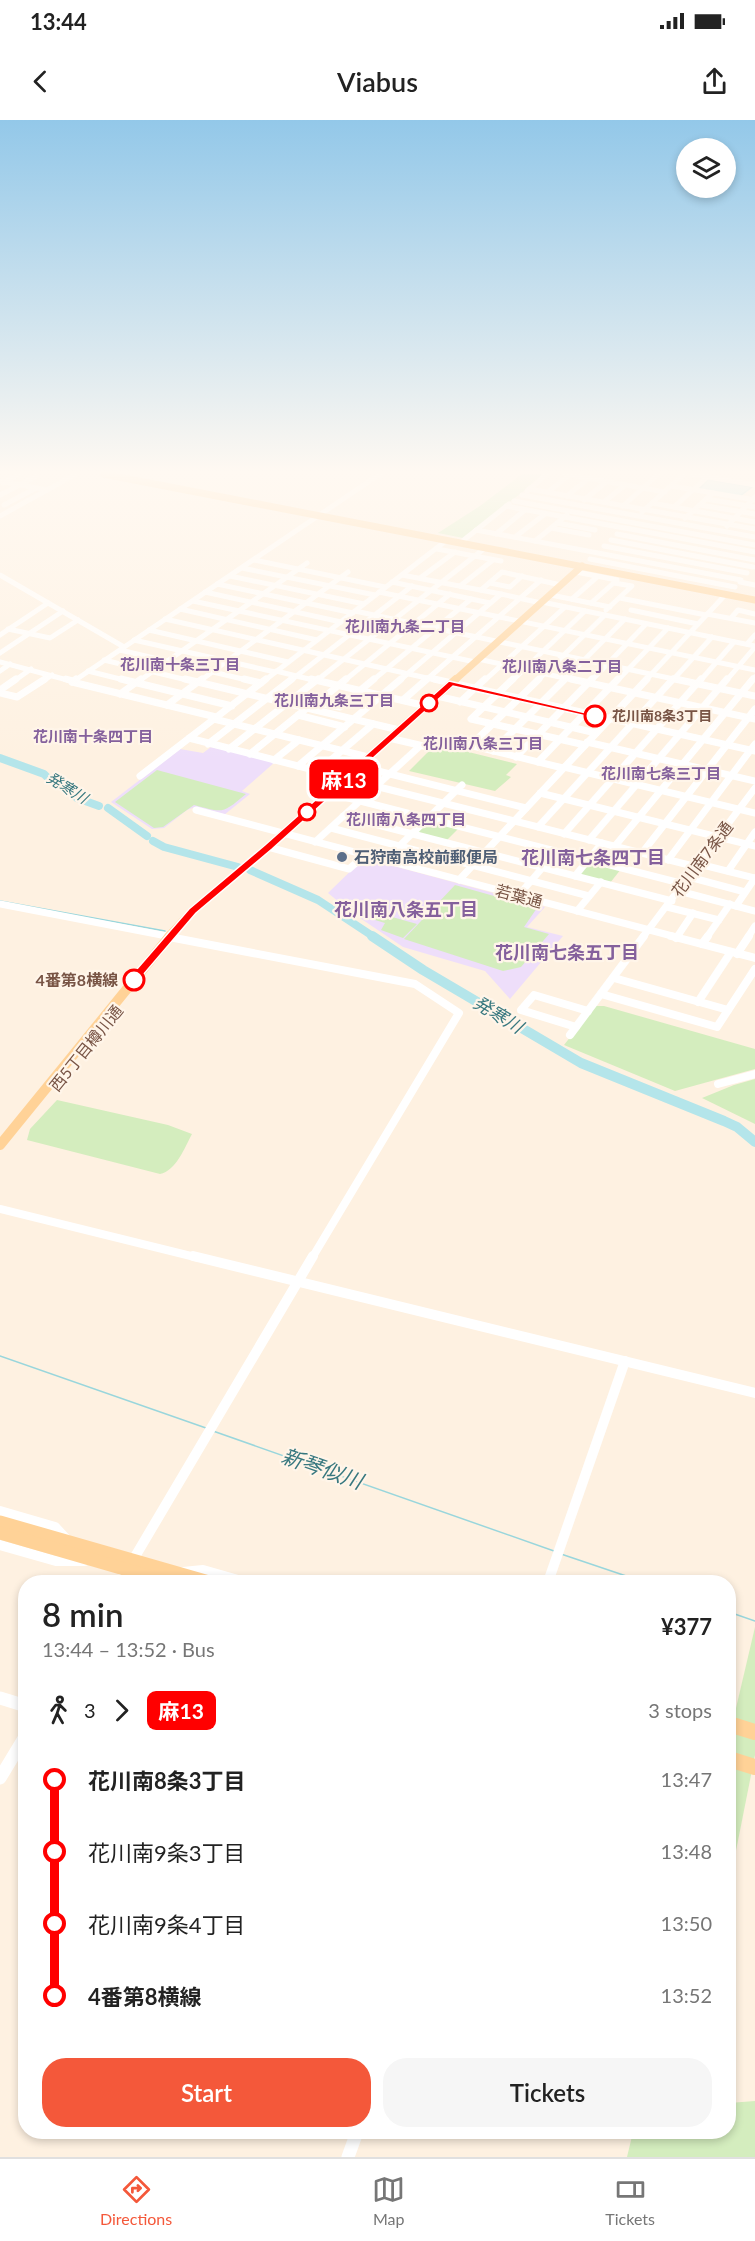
<!DOCTYPE html>
<meta charset="utf-8">
<style>
body{margin:0;font-family:Lato,"Noto Sans JP",sans-serif;background:#f6f6f6;color:#222;height:100vh;display:flex;flex-direction:column;font-size:22px;white-space:nowrap}
*{box-sizing:border-box;margin:0}
p{font-size:20px;color:#767676}
.icon{flex:none;width:33px;height:33px;fill:none;stroke:currentColor;stroke-width:2;stroke-linecap:round;stroke-linejoin:round}
.map{position:relative;flex:1;overflow:hidden}
.details{position:absolute;left:18px;top:1455px;width:718px;height:564px;display:flex;flex-direction:column;background:#fff;border-radius:24px;box-shadow:0 3px 9px #0003}
.details>*{flex:none}
.badge{padding:0 12px;border-radius:9px;font-size:21px;line-height:39px}
.buttons{position:absolute;left:676px;top:18px;display:grid;gap:12px}
.buttons a{display:grid;place-items:center;width:60px;height:60px;border-radius:50%;background:#fff;box-shadow:0 3px 9px #0003;font-size:30px}
.map>.badge{position:absolute;translate:-50% -50%;box-shadow:0 0 0 3px #fff}
.legs{display:flex;align-items:center;gap:9px;height:66px;padding:0 24px;font-size:20px}
.legs p{margin-inline-start:auto}
.summary{display:flex;align-items:center;justify-content:space-between;height:102px;padding:0 24px}
h1{font-size:33px;font-weight:600;line-height:45px}
.cta{display:flex;gap:12px;margin-top:auto;padding:12px 24px}
.cta a{flex:1;height:69px;border-radius:24px;background:#f4583a;color:#fff;font-size:24px;font-weight:600;line-height:69px;text-align:center}
.cta a+a{background:#f6f6f6;color:#222}
ul{padding:0 24px;list-style:none}
li{display:flex;align-items:center;gap:21px;height:72px;font-size:22px}
li i{display:grid;place-items:center;width:9px;height:100%;margin:0 8px;background:currentColor}
li i::after{content:'';width:15px;height:15px;margin:-8px;border:4px solid;border-radius:50%;background:#fff}
li p{margin-inline-start:auto}
li:first-child i{background:linear-gradient(#0000 50%,currentColor 0)}
li:last-child i{background:linear-gradient(currentColor 50%,#0000 0)}
.status{display:flex;justify-content:space-between;align-items:center;height:42px;padding:0 30px;background:#fff;direction:ltr}
.status svg{height:16px;fill:currentColor}
header{display:flex;justify-content:space-between;align-items:center;height:78px;padding:0 24px;background:#fff;font-size:27px;font-weight:600}
.dock{display:flex;justify-content:space-around;align-items:center;height:84px;border-top:2px solid #e0e0e0;background:#fff;font-size:16px;color:#767676}
.dock a{display:grid;justify-items:center;gap:3px}
.dock .current{color:#f4583a}
.map>svg:first-child{display:block}
.education{fill:#eedefa}
.green{fill:#d4edbe}
.water{fill:#b4e5ea;stroke:#99d6dc;stroke-width:1.5}
.lines{fill:none;stroke-linecap:round;stroke-linejoin:round}
.stream{stroke:#99d6dc;stroke-width:1.5}
.river-far1{stroke:#b4e5ea;stroke-width:8}
.river{stroke:#b4e5ea;stroke-width:10}
.minor-far4{stroke:#fff;stroke-width:5}
.minor-far3{stroke:#fff;stroke-width:7}
.minor-far2{stroke:#fff;stroke-width:8}
.minor-far1{stroke:#fff;stroke-width:10}
.minor{stroke:#fff;stroke-width:13}
.major-far4{stroke:#ffd297;stroke-width:7}
.major-far3{stroke:#ffd297;stroke-width:8}
.major-far2{stroke:#ffd297;stroke-width:10}
.major-far1{stroke:#ffd297;stroke-width:13}
.major{stroke:#ffd297;stroke-width:16}
.line-1{fill:#f00;stroke:#fff;stroke-width:1.5}
.stop-1-dot{fill:#fff;stroke:#f00;stroke-width:3}
.service-dot{fill:#5c6f8a;stroke:#fff5e9;stroke-width:2}
.labels{text-anchor:middle;stroke-width:4.5;stroke-linejoin:round;paint-order:stroke}
.far-stop-label{font-size:14px;font-weight:bold;fill:#785445;stroke:#fff5e9;text-anchor:start}
.far-neighbourhood-label{font-size:15px;font-weight:bold;fill:#84609c;stroke:#fff5e9}
.far-water-label{font-size:15px;font-style:italic;fill:#38787f;stroke:#fff5e9}
.service-label{font-size:16px;font-weight:bold;fill:#4e5e75;stroke:#fff5e9;text-anchor:start}
.street-label{font-size:16px;fill:#785445;stroke:#fff5e9}
.stop-label{font-size:16px;font-weight:bold;fill:#785445;stroke:#fff5e9;text-anchor:end}
.neighbourhood-label{font-size:18px;font-weight:bold;fill:#84609c;stroke:#fff5e9}
.water-label{font-size:18px;font-style:italic;fill:#38787f;stroke:#fff5e9}
.near-water-label{font-size:21px;font-style:italic;fill:#38787f;stroke:#fff5e9}
</style>
<div class="status"><b>13:44</b><svg viewBox="0 0 49 12"><path d="M0 12V9h3v3zM5 12V6h3v6zM10 12V3h3v9zM15 12V0h3v12zM26 1h20v11H26zM47 4h2v5h-2z"/></svg></div>
<header><svg class="icon" aria-label="back" viewBox="0 0 24 24"><path d="M15 5l-7 7 7 7"/></svg>Viabus<svg class="icon" aria-label="share" viewBox="0 0 24 24"><path d="M12 15V3M7 8l5-5 5 5M5 13v7h14v-7"/></svg></header>
<div class="map">
<svg width="755" height="2037" viewBox="0 0 755 2037">
<rect width="100%" height="100%" fill="#fef1e1"/>
<g class="education">
<polygon points="211,627 275,642 242,671 250,674 224,695 195,687 187,690 164,708 152,709 111,682 180,629 203,633"/>
<polygon points="364,738 545,787 527,807 563,816 510,879 485,851 403,827 351,792 328,773"/>
</g>
<g class="green">
<polygon points="522,354 546,354 463,418 438,413 480,386"/>
<polygon points="436,624 517,644 506,655 511,657 495,671 409,651"/>
<path d="M 157,650 L 246,674 C 222,694 224,693 194,685 L 163,707 L 154,708 L 115,682 Z"/>
<polygon points="428,701 459,708 446,721 417,712"/>
<polygon points="590,742 621,749 610,763 579,754"/>
<polygon points="455,765 537,788 524,807 549,814 521,847 503,851 404,819"/>
<polygon points="371,791 417,804 403,818 381,810 385,803 365,797"/>
<polygon points="595,886 604,886 755,929 755,949 675,971 564,925"/>
<polygon points="755,959 755,1004 702,978 734,965"/>
<path d="M 57,980 L 168,1005 L 192,1014 C 185,1027 176,1051 160,1054 L 27,1020 L 30,1009 Z"/>
<polygon points="755,1507 755,1635 729,1766 729,1618"/>
<polygon points="755,1981 755,2037 627,2037 633,2012 729,2012 729,1983"/>
</g>
<polygon class="water" points="708,360 752,367 740,376 699,369"/>
<g class="lines">
<g class="stream">
<polyline points="0,781 165,811"/>
<polyline points="473,889 480,885"/>
<polyline points="0,1236 206,1308"/>
<polyline points="213,1311 554,1431"/>
<polyline points="561,1434 644,1462"/>
<polyline points="729,1492 755,1501"/>
</g>
<g class="river-far1">
<polyline points="0,638 44,654 49,659 67,666 67,669 77,678 99,686"/>
<polyline points="108,688 147,716"/>
<polyline points="153,721 164,727 238,747"/>
<polyline points="250,750 318,780 374,817"/>
</g>
<polyline class="river" points="372,816 423,850 581,943 724,1001 737,1007 755,1022"/>
<g class="minor-far4">
<polyline points="565,354 665,372"/>
<polyline points="691,354 755,365"/>
<polyline points="0,361 47,370"/>
<polyline points="3,363 19,354"/>
<polyline points="672,366 755,380"/>
<polyline points="529,369 755,409"/>
<polyline points="527,371 547,354"/>
<polyline points="548,372 570,354"/>
<polyline points="0,375 37,356"/>
<polyline points="522,375 755,417"/>
<polyline points="567,376 590,357"/>
<polyline points="706,379 755,387"/>
<polyline points="584,380 606,362"/>
<polyline points="514,381 755,425"/>
<polyline points="604,382 625,365"/>
<polyline points="652,383 755,402"/>
<polyline points="4,385 36,368"/>
<polyline points="700,385 755,394"/>
<polyline points="506,386 624,408"/>
<polyline points="623,386 658,354"/>
<polyline points="674,387 707,357"/>
<polyline points="642,392 684,354"/>
<polyline points="0,396 76,354"/>
<polyline points="685,398 713,373"/>
<polyline points="557,403 595,410"/>
<polyline points="727,406 755,377"/>
<polyline points="551,408 589,415"/>
<polyline points="625,408 755,432"/>
<polyline points="476,410 741,460"/>
<polyline points="496,414 525,390"/>
<polyline points="617,414 755,440"/>
<polyline points="515,417 545,394"/>
<polyline points="611,420 753,447"/>
<polyline points="535,421 567,395"/>
<polyline points="460,423 509,384"/>
<polyline points="604,426 747,453"/>
<polyline points="437,429 501,441"/>
<polyline points="590,439 735,467"/>
<polyline points="254,440 385,467"/>
<polyline points="242,448 375,475"/>
<polyline points="576,452 617,460 591,483"/>
<polyline points="0,455 124,527"/>
<polyline points="402,455 501,474"/>
<polyline points="230,456 364,484"/>
<polyline points="420,458 455,432"/>
<polyline points="392,462 490,483"/>
<polyline points="740,462 755,465"/>
<polyline points="490,463 510,467 522,456"/>
<polyline points="217,464 353,493"/>
<polyline points="460,466 493,440"/>
<polyline points="481,470 502,452 561,465"/>
<polyline points="205,472 341,502"/>
<polyline points="379,472 755,550"/>
<polyline points="551,475 610,487"/>
<polyline points="620,478 706,495"/>
<polyline points="572,479 597,457"/>
<polyline points="193,481 475,542"/>
<polyline points="542,482 755,526"/>
<polyline points="180,489 317,520"/>
<polyline points="606,490 632,466 614,463"/>
<polyline points="631,490 698,504"/>
<polyline points="355,491 683,561"/>
<polyline points="707,494 755,503"/>
<polyline points="731,498 738,490 755,494"/>
<polyline points="165,499 440,561"/>
<polyline points="8,509 50,518 78,500"/>
<polyline points="149,510 288,542"/>
<polyline points="0,515 48,483"/>
<polyline points="134,520 275,552"/>
<polyline points="747,524 755,515"/>
<polyline points="120,530 251,561"/>
<polyline points="0,533 63,491"/>
<polyline points="478,539 578,561"/>
<polyline points="104,540 191,561"/>
<polyline points="0,542 71,561"/>
<polyline points="0,551 10,544"/>
<polyline points="88,551 128,561"/>
<polyline points="276,551 317,561"/>
<polyline points="14,561 31,549"/>
<polyline points="43,561 52,555"/>
<polyline points="74,561 380,354"/>
<polyline points="139,561 307,443"/>
<polyline points="200,561 348,452"/>
<polyline points="264,561 447,420"/>
<polyline points="290,561 412,466"/>
<polyline points="316,561 485,428"/>
<polyline points="344,561 450,474"/>
<polyline points="372,561 471,479"/>
<polyline points="399,561 501,474 541,483"/>
<polyline points="425,561 541,460"/>
<polyline points="484,561 565,487"/>
<polyline points="512,561 585,491"/>
<polyline points="537,561 605,495"/>
<polyline points="563,561 625,499"/>
<polyline points="591,561 646,504"/>
<polyline points="617,561 668,508"/>
<polyline points="645,561 726,474"/>
<polyline points="672,561 712,517"/>
<polyline points="700,561 734,522"/>
<polyline points="726,561 755,527"/>
<polyline points="752,561 755,557"/>
</g>
<g class="minor-far3">
<polyline points="66,559 73,561"/>
<polyline points="121,559 232,586"/>
<polyline points="185,559 399,610"/>
<polyline points="244,559 261,563"/>
<polyline points="311,559 426,586"/>
<polyline points="434,559 755,631"/>
<polyline points="513,559 471,599 585,625"/>
<polyline points="571,559 755,599"/>
<polyline points="675,559 755,576"/>
<polyline points="72,562 76,559"/>
<polyline points="72,562 216,597"/>
<polyline points="0,570 16,559"/>
<polyline points="0,573 17,577 45,559"/>
<polyline points="120,574 141,559"/>
<polyline points="437,576 596,613"/>
<polyline points="403,580 427,559"/>
<polyline points="460,582 485,559"/>
<polyline points="317,583 340,587 374,559"/>
<polyline points="316,584 346,559"/>
<polyline points="167,585 202,559"/>
<polyline points="298,595 345,607"/>
<polyline points="214,599 368,637"/>
<polyline points="189,618 345,658"/>
<polyline points="389,618 432,628"/>
<polyline points="587,622 755,661"/>
<polyline points="461,623 563,648"/>
<polyline points="208,624 292,559"/>
<polyline points="470,626 539,559"/>
<polyline points="229,629 318,559"/>
<polyline points="493,631 565,559"/>
<polyline points="250,634 307,588"/>
<polyline points="516,637 592,559"/>
<polyline points="274,640 299,620"/>
<polyline points="538,642 618,559"/>
<polyline points="298,646 401,559"/>
<polyline points="358,646 526,688"/>
<polyline points="564,647 755,693"/>
<polyline points="318,651 373,604"/>
<polyline points="140,656 266,559"/>
<polyline points="375,666 697,747"/>
<polyline points="329,673 684,764"/>
<polyline points="540,673 755,726"/>
<polyline points="196,690 676,817"/>
<polyline points="343,696 672,781"/>
<polyline points="538,707 673,559"/>
<polyline points="331,708 589,776"/>
<polyline points="564,714 701,559"/>
<polyline points="589,720 727,559"/>
<polyline points="315,722 420,626"/>
<polyline points="615,726 753,559"/>
<polyline points="268,727 349,749 365,735"/>
<polyline points="642,733 755,589"/>
<polyline points="385,740 462,665"/>
<polyline points="668,740 755,624"/>
<polyline points="699,744 755,758"/>
<polyline points="728,751 755,712"/>
<polyline points="575,756 602,723"/>
<polyline points="689,757 745,772"/>
<polyline points="459,760 647,559"/>
<polyline points="679,771 755,791"/>
<polyline points="518,776 543,747"/>
<polyline points="0,784 172,817"/>
<polyline points="736,786 755,758"/>
<polyline points="667,787 719,800"/>
<polyline points="577,791 601,762"/>
<polyline points="643,817 755,668"/>
<polyline points="677,817 693,793"/>
<polyline points="707,817 730,784"/>
<polyline points="748,817 755,806"/>
</g>
<g class="minor-far2">
<polyline points="164,816 415,864 459,893 312,1138"/>
<polyline points="671,816 755,838"/>
<polyline points="676,818 678,816"/>
<polyline points="702,824 708,816"/>
<polyline points="737,834 749,816"/>
<polyline points="614,858 728,890"/>
<polyline points="601,874 717,907 755,849"/>
<polyline points="698,882 731,832"/>
<polyline points="576,907 521,890 534,875 588,891"/>
<polyline points="570,915 644,816"/>
<polyline points="718,964 755,954"/>
<polyline points="0,1089 199,1138"/>
</g>
<g class="minor-far1">
<polyline points="193,1136 755,1273"/>
<polyline points="0,1391 55,1407 67,1420"/>
<polyline points="0,1425 56,1441 85,1441"/>
<polyline points="183,1452 203,1450 245,1462"/>
<polyline points="120,1462 313,1136"/>
<polyline points="548,1462 625,1241"/>
</g>
<g class="minor">
<polyline points="0,1578 26,1586"/>
<polyline points="0,1658 26,1615"/>
<polyline points="348,2037 357,2012"/>
</g>
<g class="major-far4">
<polyline points="103,354 755,480"/>
<polyline points="454,561 582,446"/>
</g>
<polyline class="major-far3" points="168,817 192,791 268,727 456,559"/>
<polyline class="major-far2" points="0,1025 170,816"/>
<g class="major-far1">
<polyline points="0,1402 209,1462"/>
<polyline points="0,1413 169,1462"/>
</g>
<g class="major">
<polyline points="729,1604 755,1612"/>
<polyline points="729,1639 755,1647"/>
</g>
</g>
<linearGradient id="sky" x2="0" y2="1"><stop stop-color="#93c8e9"/><stop offset="0.55" stop-color="#fff9f2"/><stop offset="1" stop-color="#fff9f2" stop-opacity="0"/></linearGradient>
<rect width="755" height="640" fill="url(#sky)"/>
<polygon class="line-1" points="449,561 599,596 595,598 453,566 272,729 196,793 137,862 130,862 130,857 189,789 265,725"/>
<g class="stop-1-dot">
<circle cx="429" cy="583" r="8"/>
<circle cx="595" cy="596" r="10"/>
<circle cx="307" cy="692" r="8"/>
<circle cx="134" cy="860" r="10"/>
</g>
<circle class="service-dot" cx="342" cy="737" r="6"/>
<g class="labels">
<g class="far-stop-label">
<text x="612" y="601">花川南8条3丁目</text>
</g>
<g class="far-neighbourhood-label">
<text x="405" y="512">花川南九条二丁目</text>
<text x="180" y="550">花川南十条三丁目</text>
<text x="562" y="552">花川南八条二丁目</text>
<text x="334" y="586">花川南九条三丁目</text>
<text x="93" y="622">花川南十条四丁目</text>
<text x="483" y="629">花川南八条三丁目</text>
<text x="661" y="659">花川南七条三丁目</text>
<text x="406" y="705">花川南八条四丁目</text>
</g>
<g class="far-water-label">
<text transform="translate(67 668) rotate(31)" y="5">発寒川</text>
</g>
<g class="service-label">
<text x="354" y="743">石狩南高校前郵便局</text>
</g>
<g class="street-label">
<text transform="translate(702 739) rotate(-53)" y="6">花川南7条通</text>
<text transform="translate(519 776) rotate(15)" y="6">若葉通</text>
<text transform="translate(86 928) rotate(-51)" y="6">西5丁目樽川通</text>
</g>
<g class="stop-label">
<text x="118" y="866">4番第8横線</text>
</g>
<g class="neighbourhood-label">
<text x="593" y="744">花川南七条四丁目</text>
<text x="406" y="796">花川南八条五丁目</text>
<text x="567" y="839">花川南七条五丁目</text>
</g>
<g class="water-label">
<text transform="translate(498 895) rotate(31)" y="6">発寒川</text>
</g>
<g class="near-water-label">
<text transform="translate(322 1349) rotate(19)" y="7">新琴似川</text>
</g>
</g>
</svg>
<div class="buttons">
<a><svg class="icon" aria-label="layers" viewBox="0 0 24 24"><path d="M12 4l9 5-9 5-9-5zM3 14l9 5 9-5"/></svg></a>
</div>
<b class="badge" style="left:344px;top:659px;background:#f00;color:#fff">麻13</b>
<section class="details">
<div class="summary"><div><h1>8 min</h1><p>13:44 – 13:52 · Bus</p></div><b>¥377</b></div>
<div class="legs"><svg class="icon" aria-label="walk" viewBox="0 0 24 24"><circle cx="13" cy="4" r="2"/><path d="M13 8l-2 6 4 7M11 14l-3 7M7 12l3-4h3l4 4"/></svg>3<svg class="icon" aria-label="forward" viewBox="0 0 24 24"><path d="M9 5l7 7-7 7"/></svg><b class="badge" style="background:#f00;color:#fff">麻13</b><p>3 stops</p></div>
<ul>
<li><i style="color:#f00"></i><b>花川南8条3丁目</b><p>13:47</p></li>
<li><i style="color:#f00"></i><span>花川南9条3丁目</span><p>13:48</p></li>
<li><i style="color:#f00"></i><span>花川南9条4丁目</span><p>13:50</p></li>
<li><i style="color:#f00"></i><b>4番第8横線</b><p>13:52</p></li>
</ul>
<div class="cta"><a>Start</a><a>Tickets</a></div>
</section>
</div>
<nav class="dock">
<a class="current"><svg class="icon" aria-label="directions" viewBox="0 0 24 24"><path d="M12 3l9 9-9 9-9-9zM9 14v-3h6M13 9l2 2-2 2"/></svg>Directions</a>
<a><svg class="icon" aria-label="map" viewBox="0 0 24 24"><path d="M3 6l6-2 6 2 6-2v14l-6 2-6-2-6 2zM9 4v14M15 6v14"/></svg>Map</a>
<a><svg class="icon" aria-label="tickets" viewBox="0 0 24 24"><path d="M3 7h18v10H3zM15 7v10"/></svg>Tickets</a>
</nav>
